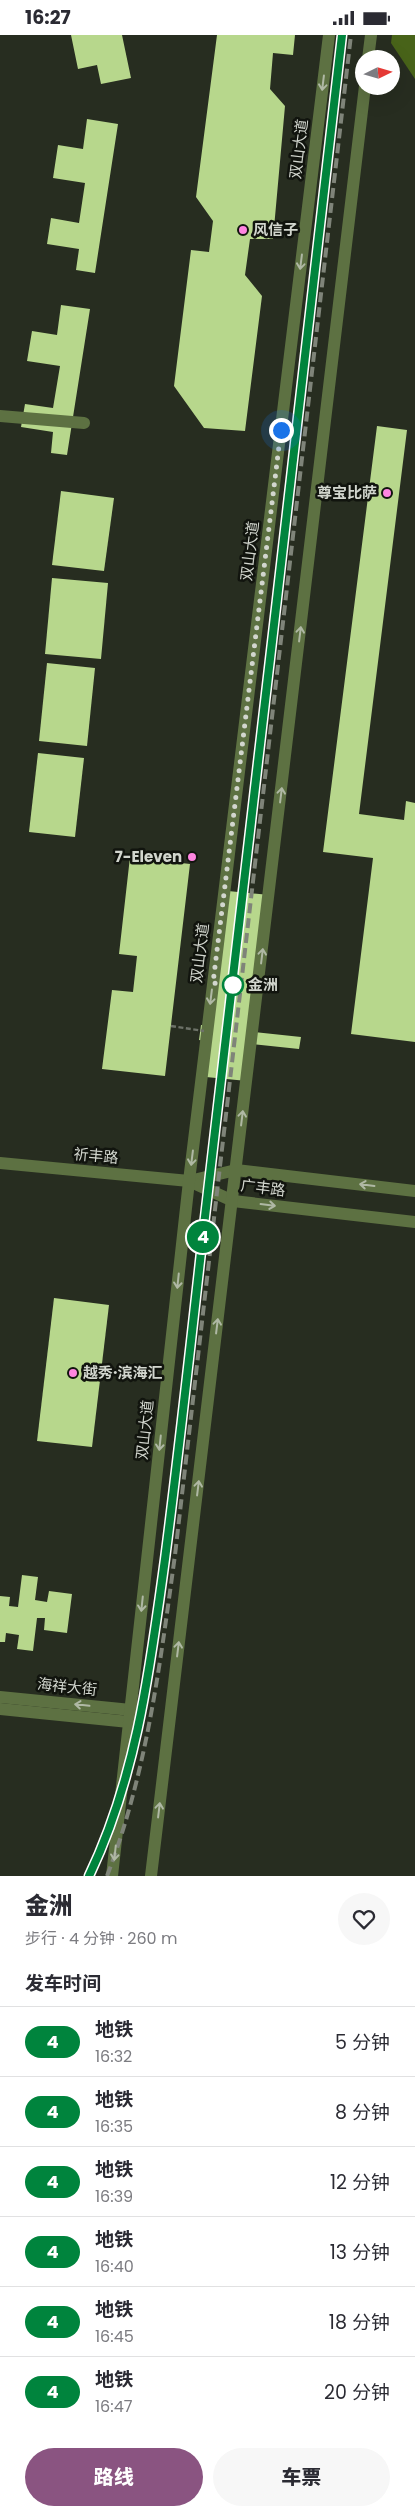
<!DOCTYPE html>
<html lang="zh">
<meta charset="utf-8">
<style>
body{margin:0;font-family:Poppins,"Noto Sans SC",sans-serif;background:#f7f7f7;color:#2b2b33;height:100vh;display:flex;flex-direction:column;font-size:19px;white-space:nowrap}
*{box-sizing:border-box;margin:0}
p{font-size:16px;color:#7c7c81}
.icon{flex:none;width:28px;height:28px;fill:none;stroke:currentColor;stroke-width:2;stroke-linecap:round;stroke-linejoin:round}
.map{position:relative;height:1841px;overflow:hidden}
.sheet{display:flex;flex-direction:column;background:#fff;flex:1}
.sheet>*{flex:none}
.badge{padding:0 10px;border-radius:16px;font-size:18px;line-height:32px}
.needle{width:32px;rotate:85deg}
.buttons{position:absolute;left:355px;top:15px;display:grid;gap:10px}
.buttons a{display:grid;place-items:center;width:45px;height:45px;border-radius:50%;background:#fff;box-shadow:0 5px 20px #0002;font-size:25px}
.you{position:absolute;width:25px;height:25px;margin:-12px;border:4px solid #fff;border-radius:50%;background:#1a73e8;box-shadow:0 0 0 8px #1a73e833}
.map>.badge{position:absolute;translate:-50% -50%;box-shadow:0 0 0 2px #fff}
h2{padding:0 25px;font-size:19px;line-height:45px}
.round{display:grid;place-items:center;flex:none;width:52px;height:52px;border-radius:26px;background:#f7f7f7}
.overview{display:flex;align-items:center;justify-content:space-between;height:85px;padding:0 25px}
h1{font-size:24px;font-weight:800;line-height:38px}
.action{display:flex;gap:10px;margin-top:auto;padding:10px 25px}
.action a{flex:1;height:58px;border-radius:30px;background:#8a5481;color:#fff;font-size:20px;font-weight:800;line-height:58px;text-align:center}
.action a+a{background:#f7f7f7;color:#2b2b33}
ul{padding:0;list-style:none}
li{display:flex;align-items:center;gap:15px;height:70px;padding:0 25px;border-top:1px solid #e1e1e2}
li div{flex:1}
li b{display:block;font-size:19px}
li em{font-style:normal}
li .badge{min-width:55px;font-weight:700;text-align:center}
.status{display:flex;justify-content:space-between;align-items:center;height:35px;padding:0 25px;background:#fff;direction:ltr}
.status svg{height:14px;fill:currentColor}
.map>svg:first-child{display:block}
.water{fill:#486319}
.building{fill:#b7d78c}
.lines{fill:none;stroke-linecap:round;stroke-linejoin:round}
.minor{stroke:#5d7142;stroke-width:12}
.rail{stroke:#7f8479;stroke-width:4;stroke-dasharray:10 5;stroke-linecap:butt}
.path-bridge{stroke:#6d7268;stroke-width:2.5;stroke-dasharray:5 2.5;stroke-linecap:butt}
.oneway{stroke:#afb8a4}
.line-casing{stroke:#fff;stroke-width:11}
.line{stroke:#00843d;stroke-width:8}
.walk{stroke:#d2d6ce;stroke-width:5;stroke-dasharray:0 9}
.poi-dot{fill:#fe85e0;stroke:#11140e;stroke-width:2}
.stop-dot{fill:#fff;stroke:#00843d;stroke-width:2.5}
.labels{text-anchor:middle;stroke-width:5;stroke-linejoin:round;paint-order:stroke}
.street-label{font-size:15px;fill:#d2d6ce;stroke:#11140e}
.poi-label{font-size:15px;font-weight:bold;fill:#d2d6ce;stroke:#11140e;text-anchor:start}
.stop-label{font-size:15px;font-weight:bold;fill:#d2d6ce;stroke:#11140e;text-anchor:start}
</style>
<div class="status"><b>16:27</b><svg viewBox="0 0 49 12"><path d="M0 12V9h3v3zM5 12V6h3v6zM10 12V3h3v9zM15 12V0h3v12zM26 1h20v11H26zM47 4h2v5h-2z"/></svg></div>
<div class="map">
<svg width="415" height="1841" viewBox="0 0 415 1841">
<rect width="100%" height="100%" fill="#272d20"/>
<polygon class="water" points="392,0 415,0 415,44 391,8"/>
<g class="building">
<polygon points="71,0 122,0 131,43 101,49 97,30 78,34"/>
<polygon points="217,0 295,0 293,20 273,18 270,54 285,71 273,204 250,204 245,240 262,261 245,396 204,393 174,351 191,215 209,217 213,186 196,162"/>
<polygon points="87,84 118,89 95,238 76,235 79,214 47,209 51,183 79,188 85,148 53,143 58,110 83,114"/>
<polygon points="61,270 90,274 67,420 51,418 53,397 21,392 25,369 53,373 60,331 27,326 32,296 57,300"/>
<polygon points="377,391 407,395 359,779 404,785 406,766 415,768 415,1007 351,999 373,823 323,817"/>
<polygon points="61,456 114,463 104,536 52,530"/>
<polygon points="52,543 108,548 101,624 45,619"/>
<polygon points="47,628 95,633 87,711 39,706"/>
<polygon points="38,718 84,723 75,802 29,797"/>
<polygon points="130,822 190,829 165,1041 102,1034 112,955 133,957 137,921 119,919"/>
<polygon points="228,856 270,860 253,997 301,1002 299,1014 252,1009 247,1046 206,1042 210,1007 199,1005 201,990 212,991"/>
<polygon points="54,1263 109,1270 92,1412 37,1406"/>
<polygon points="22,1540 38,1542 35,1565 47,1567 49,1556 72,1559 67,1598 44,1595 45,1583 37,1583 33,1616 17,1614 19,1600 6,1598 5,1607 0,1607 0,1561 10,1562 9,1571 18,1572"/>
</g>
<g class="lines">
<g class="minor">
<polyline points="368,24 371,0"/>
<polyline points="0,381 84,388"/>
<polyline points="0,1128 189,1146 236,1135 415,1156"/>
<polyline points="189,1146 233,1166 415,1187"/>
<polyline points="0,1662 131,1675"/>
<polyline points="0,1674 129,1687"/>
<polyline points="112,1841 189,1146 329,0"/>
<polyline points="151,1841 365,51"/>
</g>
<g class="rail">
<path d="M 89,1841 C 142,1730 155,1607 169,1487 C 181,1388 193,1289 204,1190 C 251,793 297,397 342,0"/>
<path d="M 107,1841 C 147,1737 160,1629 175,1520 L 351,0"/>
</g>
<polyline class="path-bridge" points="171,991 204,996"/>
</g>
<defs><path id="oneway-shaft" d="M-6 0H5M1.5-3L5.5 0L1.5 3" fill="none" stroke-width="1.6" stroke-linecap="round" stroke-linejoin="round" transform="scale(1.25)"/></defs>
<g class="oneway">
<use href="#oneway-shaft" transform="translate(323 48) rotate(97)"/>
<use href="#oneway-shaft" transform="translate(301 227) rotate(97)"/>
<use href="#oneway-shaft" transform="translate(300 599) rotate(-83)"/>
<use href="#oneway-shaft" transform="translate(281 760) rotate(-83)"/>
<use href="#oneway-shaft" transform="translate(262 921) rotate(-83)"/>
<use href="#oneway-shaft" transform="translate(211 962) rotate(97)"/>
<use href="#oneway-shaft" transform="translate(242 1083) rotate(-83)"/>
<use href="#oneway-shaft" transform="translate(192 1123) rotate(97)"/>
<use href="#oneway-shaft" transform="translate(367 1150) rotate(-173)"/>
<use href="#oneway-shaft" transform="translate(268 1170) rotate(7)"/>
<use href="#oneway-shaft" transform="translate(178 1246) rotate(96)"/>
<use href="#oneway-shaft" transform="translate(217 1291) rotate(-83)"/>
<use href="#oneway-shaft" transform="translate(160 1408) rotate(96)"/>
<use href="#oneway-shaft" transform="translate(198 1453) rotate(-83)"/>
<use href="#oneway-shaft" transform="translate(142 1569) rotate(96)"/>
<use href="#oneway-shaft" transform="translate(178 1614) rotate(-83)"/>
<use href="#oneway-shaft" transform="translate(82 1670) rotate(-174)"/>
<use href="#oneway-shaft" transform="translate(159 1775) rotate(-83)"/>
<use href="#oneway-shaft" transform="translate(115 1818) rotate(96)"/>
</g>
<g class="lines">
<defs>
<path id="line" d="M 89,1841 C 137,1741 150,1633 165,1524 C 179,1416 191,1307 203,1199 C 250,799 296,400 342,0"/>
</defs>
<use href="#line" class="line-casing"/>
<use href="#line" class="line"/>
<polyline class="walk" points="233,950 213,948 281,395"/>
</g>
<g class="poi-dot">
<circle cx="243" cy="195" r="5"/>
<circle cx="387" cy="458" r="5"/>
<circle cx="192" cy="822" r="5"/>
<circle cx="73" cy="1338" r="5"/>
</g>
<circle class="stop-dot" cx="233" cy="950" r="10"/>
<g class="labels">
<g class="street-label">
<text transform="translate(299 114) rotate(-83)" y="5">双山大道</text>
<text transform="translate(250 516) rotate(-83)" y="5">双山大道</text>
<text transform="translate(200 918) rotate(-83)" y="5">双山大道</text>
<text transform="translate(96 1121) rotate(5)" y="5">祈丰路</text>
<text transform="translate(263 1153) rotate(7)" y="5">广丰路</text>
<text transform="translate(145 1395) rotate(-84)" y="5">双山大道</text>
<text transform="translate(67 1652) rotate(6)" y="5">海祥大街</text>
</g>
<g class="poi-label">
<text x="253" y="200">风信子</text>
<text x="377" y="463" text-anchor="end">尊宝比萨</text>
<text x="182" y="827" text-anchor="end">7-Eleven</text>
<text x="83" y="1343">越秀·滨海汇</text>
</g>
<g class="stop-label">
<text x="248" y="955">金洲</text>
</g>
</g>
</svg>
<div class="buttons">
<a><svg class="needle" viewBox="-14 -14 28 28"><path d="M0-13l5 13h-10z" fill="#e53935"/><path d="M0 13l5-13h-10z" fill="#7c7c81"/></svg></a>
</div>
<div class="you" style="left:281px;top:395px"></div>
<b class="badge" style="left:203px;top:1202px;background:#00843d;color:#fff">4</b>
</div>
<section class="sheet">
<div class="overview"><div><h1>金洲</h1><p>步行 · 4 分钟 · 260 m</p></div><a class="round"><svg class="icon" aria-label="heart" viewBox="0 0 24 24"><path d="M12 20l-8-8c-3-5 5-10 8-4 3-6 11-1 8 4z"/></svg></a></div>
<h2>发车时间</h2>
<ul>
<li><span class="badge" style="background:#00843d;color:#fff">4</span><div><b>地铁</b><p>16:32</p></div><em>5 分钟</em></li>
<li><span class="badge" style="background:#00843d;color:#fff">4</span><div><b>地铁</b><p>16:35</p></div><em>8 分钟</em></li>
<li><span class="badge" style="background:#00843d;color:#fff">4</span><div><b>地铁</b><p>16:39</p></div><em>12 分钟</em></li>
<li><span class="badge" style="background:#00843d;color:#fff">4</span><div><b>地铁</b><p>16:40</p></div><em>13 分钟</em></li>
<li><span class="badge" style="background:#00843d;color:#fff">4</span><div><b>地铁</b><p>16:45</p></div><em>18 分钟</em></li>
<li><span class="badge" style="background:#00843d;color:#fff">4</span><div><b>地铁</b><p>16:47</p></div><em>20 分钟</em></li>
</ul>
<div class="action"><a>路线</a><a>车票</a></div>
</section>
